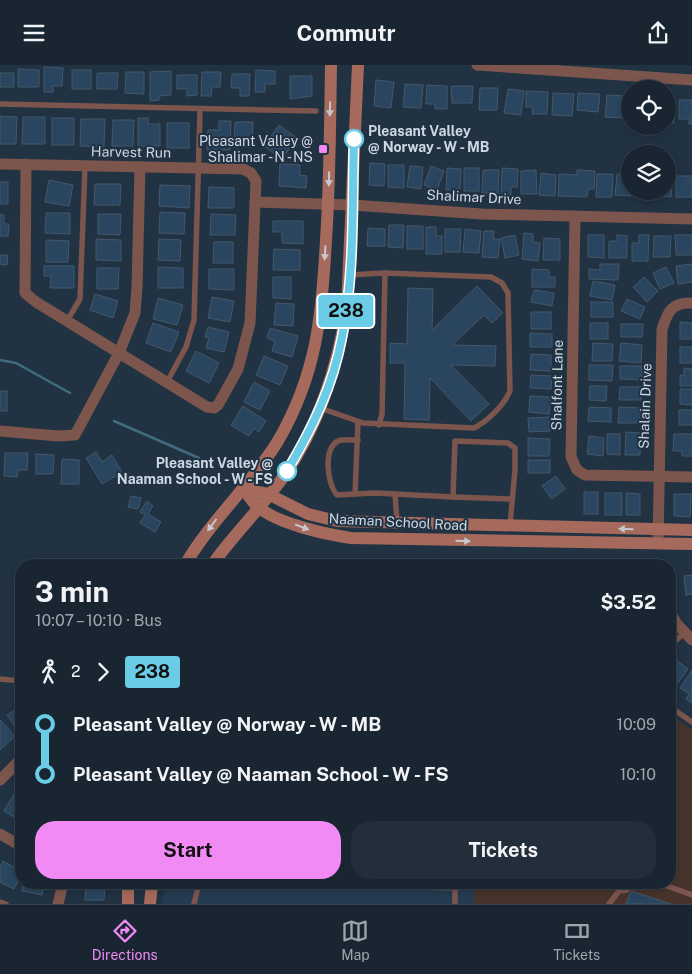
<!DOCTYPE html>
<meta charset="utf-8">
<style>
body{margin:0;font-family:"Public Sans",sans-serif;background:#222e3a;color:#f1f3f6;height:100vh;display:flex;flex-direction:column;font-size:19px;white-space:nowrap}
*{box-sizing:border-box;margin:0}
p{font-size:16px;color:#9fa5ac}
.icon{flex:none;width:28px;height:28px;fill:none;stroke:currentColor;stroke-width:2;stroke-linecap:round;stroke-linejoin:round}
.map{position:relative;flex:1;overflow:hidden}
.panel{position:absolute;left:15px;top:494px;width:661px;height:330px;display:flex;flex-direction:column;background:#192632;border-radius:20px;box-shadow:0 2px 8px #0003,0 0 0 1px #37434d}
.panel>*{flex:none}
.badge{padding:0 10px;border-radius:4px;font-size:18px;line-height:32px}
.buttons{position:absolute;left:621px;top:15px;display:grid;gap:10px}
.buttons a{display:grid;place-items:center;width:55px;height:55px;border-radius:50%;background:#192632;box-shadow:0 2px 8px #0003,0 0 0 1px #37434d;font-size:25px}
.map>.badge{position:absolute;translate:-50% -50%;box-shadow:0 0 0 2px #fff}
.legs{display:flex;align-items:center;gap:8px;height:55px;padding:0 20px;font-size:16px}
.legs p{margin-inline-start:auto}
.headline{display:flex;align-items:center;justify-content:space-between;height:85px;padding:0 20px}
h1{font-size:28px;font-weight:700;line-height:38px}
.button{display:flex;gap:10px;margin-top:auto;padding:10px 20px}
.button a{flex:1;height:58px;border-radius:20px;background:#f18af4;color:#111;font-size:20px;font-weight:700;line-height:58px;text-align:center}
.button a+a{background:#222e3a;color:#f1f3f6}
ul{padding:0 20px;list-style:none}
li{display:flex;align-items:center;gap:18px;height:50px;font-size:19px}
li i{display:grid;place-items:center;width:8px;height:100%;margin:0 6px;background:currentColor}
li i::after{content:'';width:12px;height:12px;margin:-6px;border:4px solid;border-radius:50%;background:#192632}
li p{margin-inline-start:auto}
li:first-child i{background:linear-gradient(#0000 50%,currentColor 0)}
li:last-child i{background:linear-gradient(currentColor 50%,#0000 0)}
header{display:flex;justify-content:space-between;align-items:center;height:65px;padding:0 20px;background:#192632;font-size:22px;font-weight:700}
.menu{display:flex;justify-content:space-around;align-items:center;height:70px;border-top:1px solid #37434d;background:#192632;font-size:14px;color:#9fa5ac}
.menu a{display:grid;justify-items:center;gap:2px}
.menu .selected{color:#f18af4}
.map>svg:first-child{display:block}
.built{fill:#243b51}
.education{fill:#46332c}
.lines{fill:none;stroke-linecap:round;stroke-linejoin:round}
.stream{stroke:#406c7e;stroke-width:2.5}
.building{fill:#29455f;stroke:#45586a}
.service{stroke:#7c564d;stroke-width:5.5}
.minor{stroke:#7c564d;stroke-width:11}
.secondary{stroke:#a56a5c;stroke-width:12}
.oneway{fill:#c7c8cf}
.line-1-casing{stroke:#fff;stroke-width:11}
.line-1{stroke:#6bcce7;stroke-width:8}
.stop-1-dot{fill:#fff;stroke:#6bcce7;stroke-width:2.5}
.poi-dot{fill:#f18af4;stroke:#213243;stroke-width:2}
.labels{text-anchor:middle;stroke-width:4;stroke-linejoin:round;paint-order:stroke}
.stop-label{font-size:14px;font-weight:bold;fill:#cdd8e3;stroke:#213243;text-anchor:start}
.poi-label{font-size:14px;fill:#cdd8e3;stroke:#213243;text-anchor:end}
.street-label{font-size:14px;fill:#cdd8e3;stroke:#213243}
</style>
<header><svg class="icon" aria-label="menu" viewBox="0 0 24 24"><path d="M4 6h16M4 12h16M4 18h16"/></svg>Commutr<svg class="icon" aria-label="share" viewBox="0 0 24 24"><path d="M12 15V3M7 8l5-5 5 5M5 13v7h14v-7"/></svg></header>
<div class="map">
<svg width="692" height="839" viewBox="0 0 692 839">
<rect width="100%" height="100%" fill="#213243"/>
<polygon class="built" points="164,818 474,818 473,839 163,839"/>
<polygon class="education" points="670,649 692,665 692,839 473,839 474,818 670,818"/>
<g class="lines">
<g class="stream">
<polyline points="0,295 16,298 70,328"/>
<polyline points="114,356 199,393"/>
</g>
</g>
<g class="building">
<polygon points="44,2 63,3 62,21 53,21 53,27 44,27"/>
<polygon points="18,4 39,5 39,22 18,22"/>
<rect x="72" y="5" width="19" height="19"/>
<polygon points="256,5 275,6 275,19 265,19 265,27 255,27"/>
<polygon points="171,6 171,30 159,31 159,35 150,36 150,7"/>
<polygon points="126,7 144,7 144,29 125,28"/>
<polygon points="202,7 221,7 220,22 212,22 211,31 201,31"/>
<rect x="0" y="8" width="14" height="14"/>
<polygon points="97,8 118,8 117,24 97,24"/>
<polygon points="232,9 250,9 249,31 240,31 240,23 231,23"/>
<polygon points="177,10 197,10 197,30 187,31 187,24 177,24"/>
<polygon points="290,11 312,11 312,31 290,34"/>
<polygon points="376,15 394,17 391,43 374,41"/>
<polygon points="405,19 423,20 421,43 403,42"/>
<polygon points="427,20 447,21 447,44 435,44 435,39 426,39"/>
<polygon points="451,21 473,21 472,38 452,38"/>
<polygon points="480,23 498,23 497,45 479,45"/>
<polygon points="508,24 524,26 521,50 504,48"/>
<polygon points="526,26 548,27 547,49 532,49 533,42 526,42"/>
<polygon points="553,28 574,29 572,51 552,50"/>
<polygon points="578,28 600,29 598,47 577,45"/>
<polygon points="607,30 625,31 624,53 605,52"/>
<polygon points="668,34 675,34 674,58 668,58"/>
<polygon points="679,35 692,35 692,59 689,59 689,54 679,54"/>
<polygon points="0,51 17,52 16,79 0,79"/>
<polygon points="23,52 45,52 45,79 22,79"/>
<rect x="52" y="53" width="22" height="27"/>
<polygon points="138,53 148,53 148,59 160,59 160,81 138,81"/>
<polygon points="81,54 105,54 104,82 80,81"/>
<polygon points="113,55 134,55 133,81 112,81"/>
<polygon points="219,56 231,56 230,85 207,85 208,65 219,65"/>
<polygon points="235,57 253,57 252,82 234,82"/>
<rect x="167" y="58" width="22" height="25"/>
<polygon points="279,60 297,73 282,94 264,81"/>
<polygon points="370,98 385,99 384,121 369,120"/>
<polygon points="280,99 300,100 300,110 307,111 306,123 279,121"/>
<polygon points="388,100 404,100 404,123 388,122"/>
<polygon points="410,101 423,102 421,124 407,122"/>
<polygon points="431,101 444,106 437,125 424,120"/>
<polygon points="447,103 461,104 460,125 446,125"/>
<rect x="464" y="103" width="15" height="23"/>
<polygon points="502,103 518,104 517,122 511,122 511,130 501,130"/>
<polygon points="483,105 499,105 498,129 482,128"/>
<polygon points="536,105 537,129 521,129 521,106"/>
<polygon points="577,105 595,106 594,124 588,124 587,132 558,131 559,109 577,110"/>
<polygon points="541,108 556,110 555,131 539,130"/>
<polygon points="597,109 613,109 612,132 596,132"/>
<polygon points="617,109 630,110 631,131 615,130"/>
<polygon points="668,109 673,109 671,132 655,131 656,126 668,126"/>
<rect x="676" y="111" width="16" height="21"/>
<polygon points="49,115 73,120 69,141 45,137"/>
<rect x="0" y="117" width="8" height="22"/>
<polygon points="95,119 121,119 120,140 94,140"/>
<polygon points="160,120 190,121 189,143 159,141"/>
<polygon points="209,122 234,123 234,143 208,143"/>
<rect x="634" y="126" width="10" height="6"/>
<polygon points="160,147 185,148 184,169 159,168"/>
<polygon points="46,148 70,148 70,169 45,168"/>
<polygon points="0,149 4,150 4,159 9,159 8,171 0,171"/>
<polygon points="98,149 121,149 120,170 98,169"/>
<polygon points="211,149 236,150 235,170 210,170"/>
<polygon points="273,156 303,156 303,179 282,178 282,167 273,167"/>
<polygon points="389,160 404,160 403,183 388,182"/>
<rect x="407" y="161" width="16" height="23"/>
<polygon points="426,162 436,162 436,171 442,171 442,189 426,189"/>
<polygon points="368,163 385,164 385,181 367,181"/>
<polygon points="445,164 461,164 460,187 445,187"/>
<polygon points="465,164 481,166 479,188 463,187"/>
<polygon points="484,166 494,166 493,174 500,174 498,193 482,192"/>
<polygon points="524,168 533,169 533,177 540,178 538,196 522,194"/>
<polygon points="515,170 519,190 505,193 501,173"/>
<polygon points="588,170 604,170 604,193 588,192"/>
<polygon points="617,170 627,171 627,193 609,193 609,176 617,176"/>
<polygon points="639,170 649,170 648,196 632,196 632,178 639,178"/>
<polygon points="675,170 692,170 692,190 676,190"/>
<polygon points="654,171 671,171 670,192 653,192"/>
<polygon points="544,173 560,174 560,195 543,195"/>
<polygon points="96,174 121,175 121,196 96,195"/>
<polygon points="159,174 181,175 180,196 158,195"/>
<polygon points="46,175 69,176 68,197 46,197"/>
<polygon points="214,177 233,177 233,198 213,198"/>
<polygon points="274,184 300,185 300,205 273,205"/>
<polygon points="0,190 8,190 7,200 0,199"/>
<polygon points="600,199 619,199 618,215 589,214 589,204 600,205"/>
<polygon points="692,199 692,217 678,219 676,201"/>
<polygon points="44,201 74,201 74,223 50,223 51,211 44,211"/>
<polygon points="158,202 183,203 183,223 158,223"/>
<polygon points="666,202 674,218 660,224 653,208"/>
<polygon points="97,203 119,203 118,224 97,224"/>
<polygon points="209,204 234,204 234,225 209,224"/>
<polygon points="532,204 549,205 549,212 555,212 555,222 532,222"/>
<polygon points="273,212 291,212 291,234 273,233"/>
<polygon points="644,212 658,226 647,237 633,222"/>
<polygon points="593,216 615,220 612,235 590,231"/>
<polygon points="477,221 503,248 492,258 484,250 452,280 496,281 495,301 451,300 489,339 471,356 430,313 429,355 404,354 405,298 390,298 390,278 407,279 408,223 433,224 432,265"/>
<polygon points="534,225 554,228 552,241 531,237"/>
<polygon points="95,229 118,236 113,253 90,245"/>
<polygon points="212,232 234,236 230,257 208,253"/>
<polygon points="158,233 183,240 177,260 153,254"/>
<polygon points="627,234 645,242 640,254 621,246"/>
<rect x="591" y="237" width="22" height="15"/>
<polygon points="276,238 294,239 293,261 274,260"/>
<rect x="531" y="247" width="20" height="17"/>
<polygon points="680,257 692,258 692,274 680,274"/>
<polygon points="153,258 179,267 171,287 146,278"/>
<rect x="590" y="258" width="18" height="16"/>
<polygon points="621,259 643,259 642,272 621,272"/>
<polygon points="208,262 229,267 224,287 206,283 209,273 205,272"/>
<polygon points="270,263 298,271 292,292 272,286 275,276 267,273"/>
<polygon points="530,268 552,269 552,282 530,282"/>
<polygon points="593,278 613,279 612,296 592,296"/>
<polygon points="621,278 642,280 641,298 619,296"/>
<rect x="680" y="282" width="12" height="16"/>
<polygon points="196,286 219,298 209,318 186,306"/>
<polygon points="531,289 551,290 551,306 530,305"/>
<polygon points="264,291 288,301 280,320 256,310"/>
<polygon points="589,300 613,300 612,316 589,315"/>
<polygon points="620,301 642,301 642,315 620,314"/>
<polygon points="684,303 692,304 692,321 680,321 680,310 684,311"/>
<polygon points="531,310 552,311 551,324 530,323"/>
<polygon points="254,317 270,326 260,345 244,337"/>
<polygon points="590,321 607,321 606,336 589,335"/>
<polygon points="620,322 642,322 641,335 619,335"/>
<polygon points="680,324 692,324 692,340 680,339"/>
<rect x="0" y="326" width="7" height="20"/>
<polygon points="530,331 551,332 549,349 529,347"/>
<polygon points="243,341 266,356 259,367 254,363 249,371 231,360"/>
<polygon points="589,342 611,343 611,357 588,356"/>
<polygon points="619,342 642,343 642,358 618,358"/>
<rect x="679" y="345" width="13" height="15"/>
<polygon points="549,352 550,366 529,367 528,353"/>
<polygon points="626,367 641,368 640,390 625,390"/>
<polygon points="607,369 620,369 620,390 607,389"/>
<polygon points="674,369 692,369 692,391 682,391 682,386 673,386"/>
<polygon points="589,371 604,373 603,391 587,389"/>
<polygon points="528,373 550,374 549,391 528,391"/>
<polygon points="96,387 102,397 112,390 122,407 102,419 86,393"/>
<polygon points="5,388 28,388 27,405 18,405 17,412 4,411"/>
<polygon points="36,389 54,390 53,409 36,409"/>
<polygon points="62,394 79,395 79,419 61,419"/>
<rect x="528" y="395" width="22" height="13"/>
<polygon points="556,411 565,424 552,434 542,421"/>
<rect x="584" y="427" width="14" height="22"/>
<rect x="605" y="428" width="17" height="22"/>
<polygon points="626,428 640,429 640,450 626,450"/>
<polygon points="674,429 691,429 690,452 674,451"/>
<polygon points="131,431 141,433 138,444 128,442"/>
<polygon points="147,436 153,441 148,449 161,457 155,467 140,458 145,450 140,447"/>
<polygon points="549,498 578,499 578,500 549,500"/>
<polygon points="692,510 692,529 686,530 684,511"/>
<polygon points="671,591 688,604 671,627 670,592"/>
<polygon points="692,605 692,638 686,634 689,629 680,623"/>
<polygon points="21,631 21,663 18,665 7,650 19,642 15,636"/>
<polygon points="0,655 15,671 0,685"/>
<polygon points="14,729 21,734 21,756 4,746"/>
<polygon points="3,796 21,806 21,811 14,824 0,817 0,802"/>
<polygon points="23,818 44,818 42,830 22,826"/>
<polygon points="86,818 105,818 104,835 85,835"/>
<polygon points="631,826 671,839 626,839"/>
</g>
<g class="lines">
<g class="service">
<polyline points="0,39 316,46"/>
<polyline points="67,256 80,234 85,101"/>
<polyline points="167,317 186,282 194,255 200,45"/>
<path d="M 320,343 L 363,358 L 474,363 C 488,356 504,340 510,326 L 508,228 L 502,218 L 491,212 L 385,208 L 349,210"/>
<polyline points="358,357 355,429 375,428 453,432 455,376 508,378 515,383 515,405 510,460"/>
<polyline points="379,360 382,349 385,208"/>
<path d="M 355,429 L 337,430 C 327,419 323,384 338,376 C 343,374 352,375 358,375"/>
<polyline points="395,429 397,457"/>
<polyline points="453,432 512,434"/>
<polyline points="670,581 684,568"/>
<polyline points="0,614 21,616"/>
<polyline points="670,642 692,657"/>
<polyline points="280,818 455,823"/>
<polyline points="659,818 692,830"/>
<polyline points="0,837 6,839"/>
<polyline points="194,839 199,818"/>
<polyline points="455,839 455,818"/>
<polyline points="609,839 619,826 627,825 630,818"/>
</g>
<g class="minor">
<polyline points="477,0 692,15"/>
<polyline points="0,99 243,104 251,108 256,116 250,258 238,304 218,340 214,343 207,342 36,237 25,228 26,99"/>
<polyline points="255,137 352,140 482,149 692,154"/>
<polyline points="575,151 571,392 577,405 585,410 692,412"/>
<polyline points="0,366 58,371 75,370 119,288 135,248 137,222 140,102"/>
<path d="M 658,478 L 662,265 C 667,247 672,237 692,238"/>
<polyline points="670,547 677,559 692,575"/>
<polyline points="0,715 21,694"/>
<polyline points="0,769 21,781"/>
<polyline points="58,839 63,818"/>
</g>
<g class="secondary">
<path d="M 243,424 C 248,429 252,437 258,442 C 278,459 325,469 351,473 L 692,479"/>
<polyline points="243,424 268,429 308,449 337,456 692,465"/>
<path d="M 185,500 C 211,455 251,420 278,376 C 317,309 322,250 326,175 C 330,117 330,58 331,0"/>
<path d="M 212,500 C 234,469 262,442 284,411 C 319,360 338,301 347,241 L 358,0"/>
<polyline points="128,839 128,818"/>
<polyline points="150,839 152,818"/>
</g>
</g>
<defs><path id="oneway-solid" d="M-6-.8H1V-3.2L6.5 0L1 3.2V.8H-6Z" transform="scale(1.25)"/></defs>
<g class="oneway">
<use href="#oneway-solid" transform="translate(330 44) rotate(91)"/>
<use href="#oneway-solid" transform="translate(329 114) rotate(91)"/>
<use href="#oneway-solid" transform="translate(325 188) rotate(93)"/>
<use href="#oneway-solid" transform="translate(212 460) rotate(127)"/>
<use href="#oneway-solid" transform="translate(302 462) rotate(21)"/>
<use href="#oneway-solid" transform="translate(626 464) rotate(-179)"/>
<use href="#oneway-solid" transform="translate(463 476) rotate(2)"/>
</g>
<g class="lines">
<defs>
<path id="line-1" d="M 287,406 C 312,364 333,321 342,272 C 355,208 352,140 354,74"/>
</defs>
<use href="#line-1" class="line-1-casing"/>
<use href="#line-1" class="line-1"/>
</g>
<g class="stop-1-dot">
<circle cx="354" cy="74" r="9"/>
<circle cx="287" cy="406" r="9"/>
</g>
<rect class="poi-dot" x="318" y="79" width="10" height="10" rx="2.5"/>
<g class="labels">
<g class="stop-label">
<text x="368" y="71">Pleasant Valley<tspan x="368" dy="16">@ Norway - W - MB</tspan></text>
<text x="273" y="403" text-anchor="end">Pleasant Valley @<tspan x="273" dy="16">Naaman School - W - FS</tspan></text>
</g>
<g class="poi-label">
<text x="313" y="81">Pleasant Valley @<tspan x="313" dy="16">Shalimar - N - NS</tspan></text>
</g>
<g class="street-label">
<text transform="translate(131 87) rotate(1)" y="5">Harvest Run</text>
<text transform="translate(474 132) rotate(3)" y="5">Shalimar Drive</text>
<text transform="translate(557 320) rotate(-89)" y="5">Shalfont Lane</text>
<text transform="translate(645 341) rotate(-88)" y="5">Shalain Drive</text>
<text transform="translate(398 457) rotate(3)" y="5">Naaman School Road</text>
</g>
</g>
</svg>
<div class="buttons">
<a><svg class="icon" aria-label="locate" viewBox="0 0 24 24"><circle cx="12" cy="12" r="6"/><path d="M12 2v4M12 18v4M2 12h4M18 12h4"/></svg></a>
<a><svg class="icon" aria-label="layers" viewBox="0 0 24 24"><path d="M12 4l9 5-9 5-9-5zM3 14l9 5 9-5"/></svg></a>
</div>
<b class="badge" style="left:346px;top:246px;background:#6bcce7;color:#111">238</b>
<section class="panel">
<div class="headline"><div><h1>3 min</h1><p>10:07 – 10:10 · Bus</p></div><b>$3.52</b></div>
<div class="legs"><svg class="icon" aria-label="walk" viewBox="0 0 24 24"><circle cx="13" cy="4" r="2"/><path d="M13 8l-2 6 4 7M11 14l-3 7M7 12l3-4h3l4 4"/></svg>2<svg class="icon" aria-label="forward" viewBox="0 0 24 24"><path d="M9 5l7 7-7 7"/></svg><b class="badge" style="background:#6bcce7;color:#111">238</b></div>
<ul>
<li><i style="color:#6bcce7"></i><b>Pleasant Valley @ Norway - W - MB</b><p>10:09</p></li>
<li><i style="color:#6bcce7"></i><b>Pleasant Valley @ Naaman School - W - FS</b><p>10:10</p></li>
</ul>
<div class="button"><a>Start</a><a>Tickets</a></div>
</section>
</div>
<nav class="menu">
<a class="selected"><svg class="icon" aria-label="directions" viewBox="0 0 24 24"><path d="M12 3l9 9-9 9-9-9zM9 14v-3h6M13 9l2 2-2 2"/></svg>Directions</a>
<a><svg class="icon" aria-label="map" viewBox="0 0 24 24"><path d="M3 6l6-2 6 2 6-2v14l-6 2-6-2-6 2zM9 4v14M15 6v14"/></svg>Map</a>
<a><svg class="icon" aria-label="tickets" viewBox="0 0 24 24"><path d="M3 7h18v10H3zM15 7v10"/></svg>Tickets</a>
</nav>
